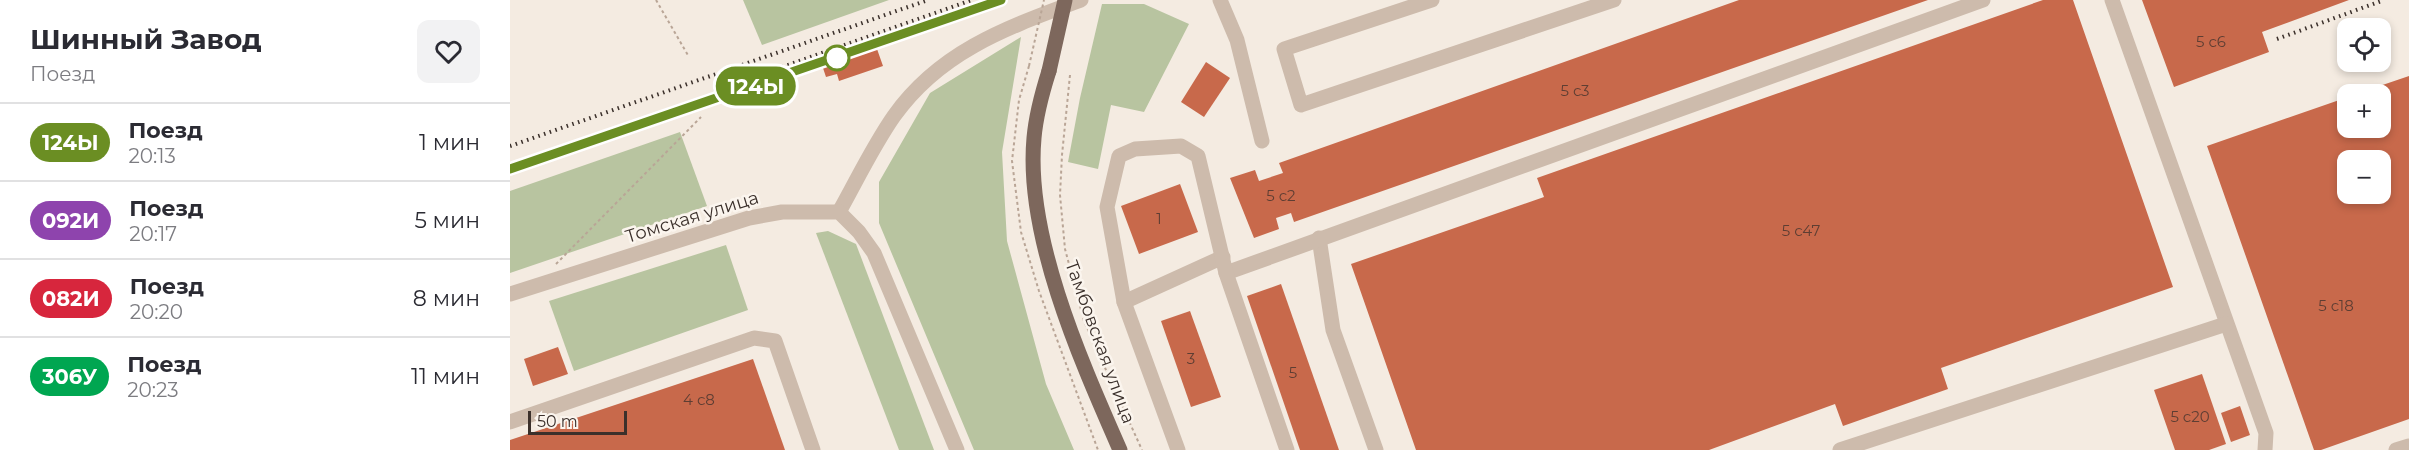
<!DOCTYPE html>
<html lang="ru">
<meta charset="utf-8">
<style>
body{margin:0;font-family:Montserrat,sans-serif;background:#f2f2f3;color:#2b2b33;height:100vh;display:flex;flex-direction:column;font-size:22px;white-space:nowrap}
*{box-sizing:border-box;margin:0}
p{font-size:20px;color:#7c7c81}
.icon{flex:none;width:33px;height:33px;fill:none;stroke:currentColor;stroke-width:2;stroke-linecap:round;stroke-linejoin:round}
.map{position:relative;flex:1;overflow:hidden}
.sheet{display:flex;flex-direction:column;background:#fff;width:510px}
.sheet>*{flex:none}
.badge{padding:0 12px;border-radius:20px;font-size:21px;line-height:39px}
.fabs{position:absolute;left:1827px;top:18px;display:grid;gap:12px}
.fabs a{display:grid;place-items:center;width:54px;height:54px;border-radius:12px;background:#fff;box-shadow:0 3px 9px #0003;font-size:30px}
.scale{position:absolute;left:18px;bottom:15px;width:99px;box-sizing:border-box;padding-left:6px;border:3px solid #3b302b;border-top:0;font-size:16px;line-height:21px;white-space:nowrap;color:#3b302b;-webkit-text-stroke:4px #fbf5ee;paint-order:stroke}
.map>.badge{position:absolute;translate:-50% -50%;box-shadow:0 0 0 3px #fff}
.round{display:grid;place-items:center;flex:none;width:63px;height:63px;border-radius:12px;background:#f2f2f3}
.head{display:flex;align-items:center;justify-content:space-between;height:102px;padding:0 30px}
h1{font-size:28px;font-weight:700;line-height:45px}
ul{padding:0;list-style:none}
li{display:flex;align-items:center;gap:18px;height:78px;padding:0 30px;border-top:2px solid #e1e1e2}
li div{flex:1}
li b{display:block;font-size:22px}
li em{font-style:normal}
li .badge{min-width:66px;font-weight:700;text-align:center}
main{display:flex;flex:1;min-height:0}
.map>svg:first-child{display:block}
.green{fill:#b8c4a0}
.building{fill:#c8694b;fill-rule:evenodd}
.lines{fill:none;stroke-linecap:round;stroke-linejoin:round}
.path{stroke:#b9a596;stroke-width:2;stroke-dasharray:3 3;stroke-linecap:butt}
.minor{stroke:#cdbbac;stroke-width:15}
.major{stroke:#7d675c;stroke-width:15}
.rail{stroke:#3b302b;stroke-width:4;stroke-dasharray:1.5 4.5;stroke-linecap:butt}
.path-bridge{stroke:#b9a596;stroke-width:2;stroke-dasharray:3 3;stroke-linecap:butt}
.major-bridge{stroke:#7d675c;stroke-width:15}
.line-casing{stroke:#fff;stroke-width:14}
.line{stroke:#6b8e23;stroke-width:9}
.stop-dot{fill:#fff;stroke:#6b8e23;stroke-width:3}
.labels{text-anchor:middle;stroke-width:5;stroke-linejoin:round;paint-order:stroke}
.number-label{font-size:15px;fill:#5e3e33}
.street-label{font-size:18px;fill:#3b302b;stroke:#fbf5ee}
</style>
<main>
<section class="sheet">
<div class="head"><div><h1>Шинный Завод</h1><p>Поезд</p></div><a class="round"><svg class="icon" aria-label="heart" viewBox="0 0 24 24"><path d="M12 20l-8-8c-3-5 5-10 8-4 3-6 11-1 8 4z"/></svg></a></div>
<ul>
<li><span class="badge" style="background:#6b8e23;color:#fff">124Ы</span><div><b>Поезд</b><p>20:13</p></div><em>1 мин</em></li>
<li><span class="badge" style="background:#8e44ad;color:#fff">092И</span><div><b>Поезд</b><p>20:17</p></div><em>5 мин</em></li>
<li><span class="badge" style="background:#d7263d;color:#fff">082И</span><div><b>Поезд</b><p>20:20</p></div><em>8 мин</em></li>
<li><span class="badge" style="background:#00a651;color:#fff">306У</span><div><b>Поезд</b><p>20:23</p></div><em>11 мин</em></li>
</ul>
</section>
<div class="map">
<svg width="1899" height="450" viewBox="0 0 1899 450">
<rect width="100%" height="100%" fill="#f4ebe1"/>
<g class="green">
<polygon points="233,0 379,0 252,45"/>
<polygon points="592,4 634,4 679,24 634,112 601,105 588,169 558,162 570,98"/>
<polygon points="511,37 492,152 497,241 536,384 564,450 464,450 369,223 369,182 420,93"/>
<polygon points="170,132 197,206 0,273 0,191"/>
<polygon points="318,231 346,244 424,450 389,450 306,233"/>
<polygon points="216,245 238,310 64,371 39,301"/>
</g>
<g class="building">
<polygon points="1229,0 1418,0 784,222 781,213 766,218 769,229 744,238 720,178 745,170 749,181 773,173 769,163"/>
<polygon points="1533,0 1563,0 1663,287 1431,368 1438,389 1333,426 1325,404 1199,450 906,450 841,264 1034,197 1027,178"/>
<polygon points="1632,0 1839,0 1752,32 1759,52 1664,87"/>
<polygon points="367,49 373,66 329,81 327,74 316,77 313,68"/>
<polygon points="696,62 720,78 694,117 671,102"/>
<path d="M 1899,76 L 1899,419 L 1811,450 L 1804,450 L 1697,146 L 1838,97 L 1838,128 L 1870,128 L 1870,94 L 1846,94 ZM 1838,160 L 1870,160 L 1870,194 L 1838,194 Z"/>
<polygon points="670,184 688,232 629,254 611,206"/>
<polygon points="771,284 829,450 790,450 737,296"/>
<polygon points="680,311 711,397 681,407 651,321"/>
<polygon points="48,347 58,374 23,386 14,359"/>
<polygon points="243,359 275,450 0,450 0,440"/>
<polygon points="1692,374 1716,444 1699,450 1665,450 1644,390"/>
<polygon points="1730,406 1740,435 1721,442 1711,413"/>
</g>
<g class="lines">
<g class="path">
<polyline points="146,0 179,57"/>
<polyline points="519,66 509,100 502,161 511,232 529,291 588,450"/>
<polyline points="560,75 552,155 550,195 555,249 574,321 632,450"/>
<polyline points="46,264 191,117"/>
</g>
<g class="minor">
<polyline points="710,0 727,40 752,141"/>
<polyline points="922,0 774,49 791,105 1104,0"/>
<polyline points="1602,0 1756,433 1755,450"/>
<path d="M 329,212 C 347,180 363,146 384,116 C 431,50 499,27 571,0"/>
<polyline points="809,238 823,330 866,450"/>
<polyline points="716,273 1473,0"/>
<polyline points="0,294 239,218 272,212 329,212 349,232 364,253 447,450"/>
<polyline points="614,302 713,257"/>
<polyline points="0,422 244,338 265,341 303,450"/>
<polyline points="668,450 614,302 597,207 609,156 625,149 671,146 688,156 716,273 777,450"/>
<polyline points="1330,450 1716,324"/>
<polyline points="1886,450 1899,446"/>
</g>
<path class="major" d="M 539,71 C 532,93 526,115 524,138 C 515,236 571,361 610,450"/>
<g class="rail">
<polyline points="1767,39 1874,0"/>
<polyline points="204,91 462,0"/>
<polyline points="0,146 418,0"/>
<polyline points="0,169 491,0"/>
</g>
<polyline class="path-bridge" points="519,66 534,0"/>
<polyline class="major-bridge" points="539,71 555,0"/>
</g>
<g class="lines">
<defs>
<polyline id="line" points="0,169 491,0"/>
</defs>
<use href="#line" class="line-casing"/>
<use href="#line" class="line"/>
</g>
<circle class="stop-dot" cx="327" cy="58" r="12"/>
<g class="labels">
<g class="number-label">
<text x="1701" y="47">5 с6</text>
<text x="1065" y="96">5 с3</text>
<text x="771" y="201">5 с2</text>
<text x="649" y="224">1</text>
<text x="1291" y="236">5 с47</text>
<text x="1826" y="311">5 с18</text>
<text x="681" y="364">3</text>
<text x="783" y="378">5</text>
<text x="189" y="405">4 с8</text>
<text x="1680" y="422">5 с20</text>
</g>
<g class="street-label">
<text transform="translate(182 217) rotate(-17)" y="6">Томская улица</text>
<text transform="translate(590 342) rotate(70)" y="6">Тамбовская улица</text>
</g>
</g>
</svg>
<div class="fabs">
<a><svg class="icon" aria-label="locate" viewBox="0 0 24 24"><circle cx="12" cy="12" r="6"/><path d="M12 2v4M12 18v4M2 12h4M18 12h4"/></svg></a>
<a>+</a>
<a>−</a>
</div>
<div class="scale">50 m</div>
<b class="badge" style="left:246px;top:86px;background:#6b8e23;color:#fff">124Ы</b>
</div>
</main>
